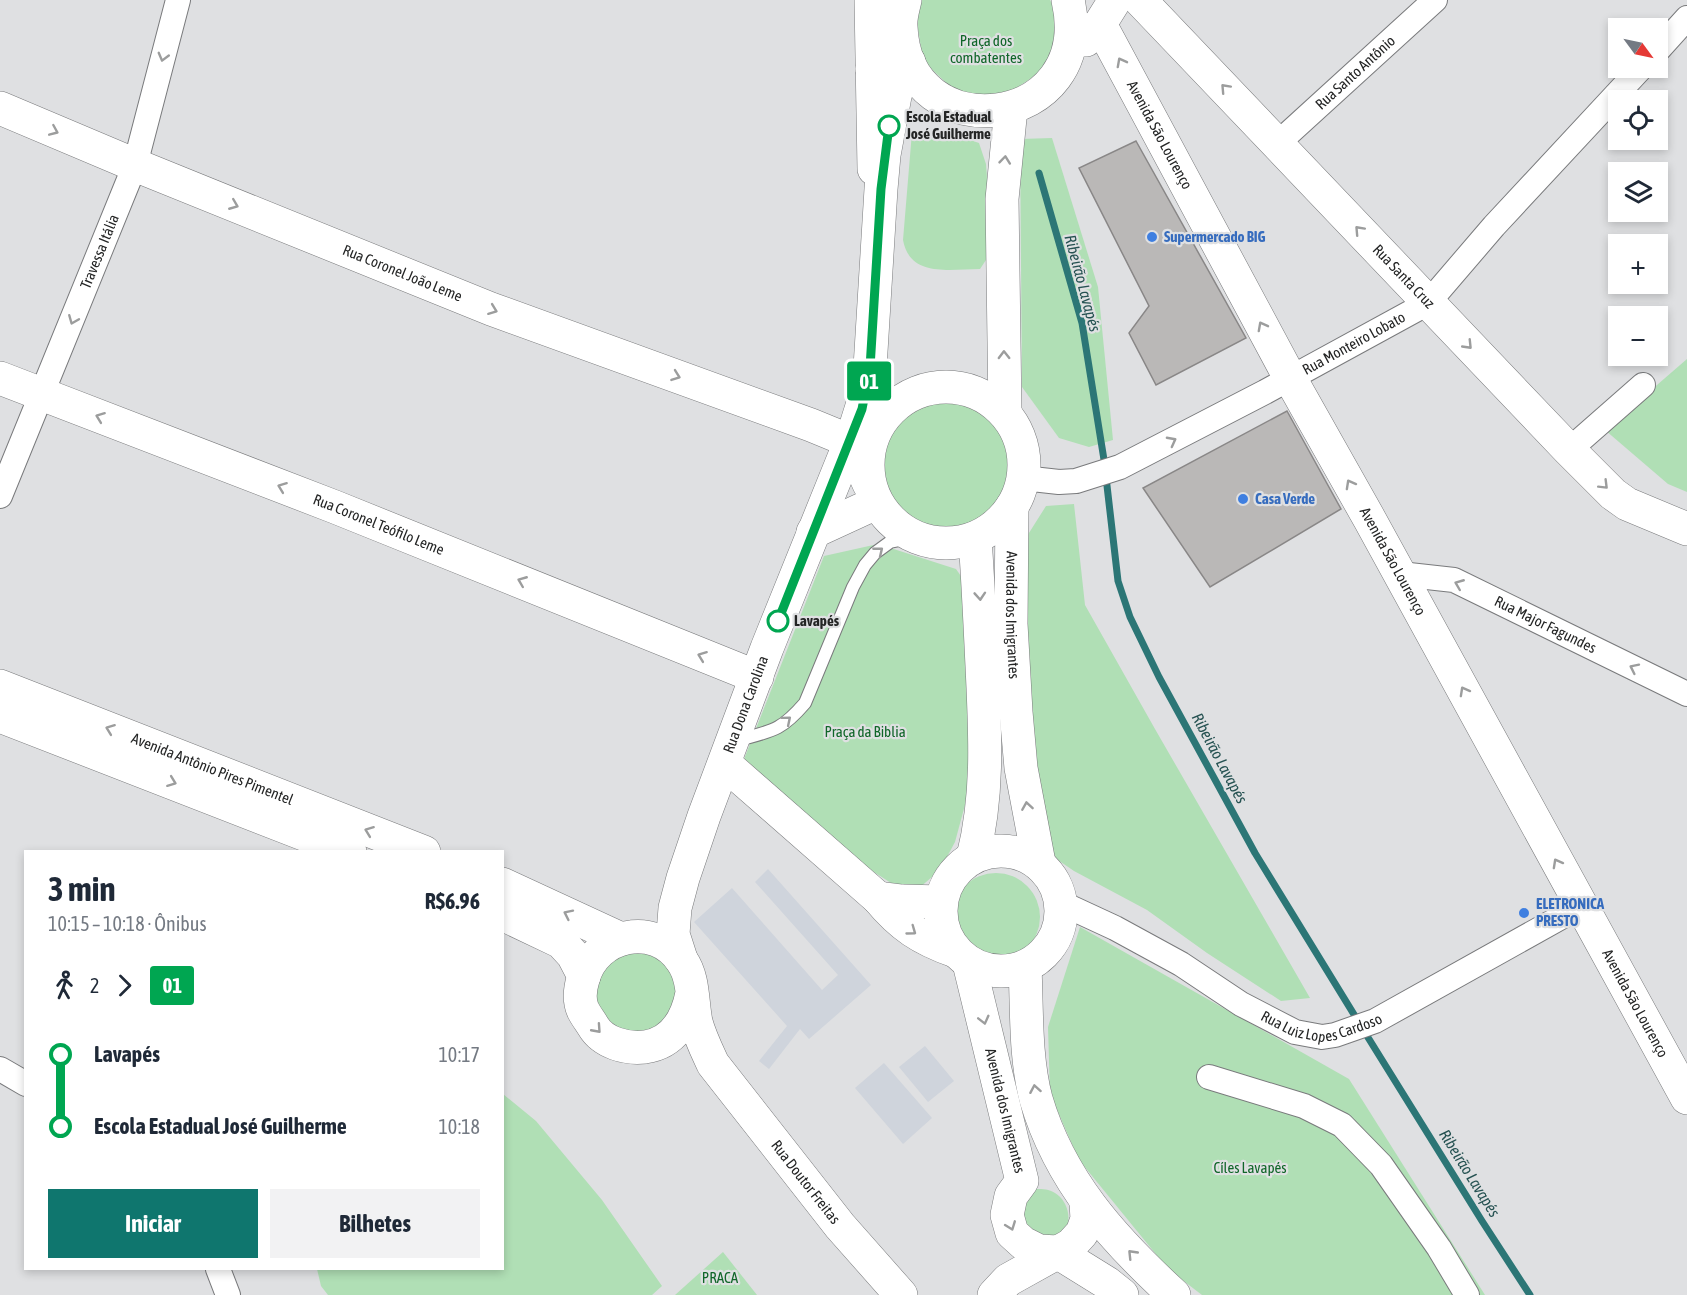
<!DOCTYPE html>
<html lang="pt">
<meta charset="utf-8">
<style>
body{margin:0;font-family:"Asap Condensed",sans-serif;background:#f2f2f3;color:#1f2937;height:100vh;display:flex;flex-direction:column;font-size:22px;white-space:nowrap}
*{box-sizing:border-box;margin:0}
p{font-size:20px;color:#747a83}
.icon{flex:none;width:33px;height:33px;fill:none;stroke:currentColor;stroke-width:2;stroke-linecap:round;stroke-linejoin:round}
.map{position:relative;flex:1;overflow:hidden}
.drawer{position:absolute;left:24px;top:850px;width:480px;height:420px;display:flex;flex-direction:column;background:#fff;border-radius:0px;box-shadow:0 3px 9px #0003}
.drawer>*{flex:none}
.badge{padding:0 12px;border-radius:4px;font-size:21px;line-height:39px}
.needle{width:39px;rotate:123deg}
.buttons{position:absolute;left:1608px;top:18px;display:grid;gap:12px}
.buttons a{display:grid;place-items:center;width:60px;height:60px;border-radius:0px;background:#fff;box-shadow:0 3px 9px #0003;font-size:30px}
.map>.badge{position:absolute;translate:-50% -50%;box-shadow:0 0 0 3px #fff}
.legs{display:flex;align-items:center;gap:9px;height:66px;padding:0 24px;font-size:20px}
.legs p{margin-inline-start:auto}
.overview{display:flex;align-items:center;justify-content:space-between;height:102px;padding:0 24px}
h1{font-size:33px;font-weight:700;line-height:45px}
.button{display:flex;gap:12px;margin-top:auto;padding:12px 24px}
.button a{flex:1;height:69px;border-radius:0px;background:#0f766e;color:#fff;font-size:24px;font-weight:700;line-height:69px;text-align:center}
.button a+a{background:#f2f2f3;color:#1f2937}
ul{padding:0 24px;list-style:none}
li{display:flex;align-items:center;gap:21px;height:72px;font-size:22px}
li i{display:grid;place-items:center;width:9px;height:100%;margin:0 8px;background:currentColor}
li i::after{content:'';width:15px;height:15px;margin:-8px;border:4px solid;border-radius:50%;background:#fff}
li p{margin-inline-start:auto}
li:first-child i{background:linear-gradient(#0000 50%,currentColor 0)}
li:last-child i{background:linear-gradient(currentColor 50%,#0000 0)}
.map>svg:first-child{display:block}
.built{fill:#cfd4dc}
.green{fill:#b0dfb5}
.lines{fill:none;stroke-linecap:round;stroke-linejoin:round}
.stream{stroke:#2c7676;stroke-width:7}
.building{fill:#bab8b7;stroke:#898787;stroke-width:1.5}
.lane-casing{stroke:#797a7c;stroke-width:14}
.street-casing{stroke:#797a7c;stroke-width:26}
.secondary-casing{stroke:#797a7c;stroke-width:34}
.primary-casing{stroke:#797a7c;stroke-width:34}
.lane{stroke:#fff;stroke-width:12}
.street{stroke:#fff;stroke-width:24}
.secondary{stroke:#fff;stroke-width:33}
.primary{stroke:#fff;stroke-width:33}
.oneway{stroke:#9c9d9d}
.line-1-casing{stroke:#fff;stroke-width:14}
.line-1{stroke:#00a651;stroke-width:9}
.stop-1-dot{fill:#fff;stroke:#00a651;stroke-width:3}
.shop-dot{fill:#3f7fe0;stroke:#dfe0e2;stroke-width:2}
.labels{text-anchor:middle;stroke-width:4.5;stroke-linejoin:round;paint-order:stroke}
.park-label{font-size:15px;fill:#106629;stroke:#dfe0e2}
.street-label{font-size:15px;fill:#242525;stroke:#dfe0e2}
.stop-label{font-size:15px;font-weight:bold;fill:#242525;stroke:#dfe0e2;text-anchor:start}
.shop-label{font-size:15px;font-weight:bold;fill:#366cbe;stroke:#dfe0e2;text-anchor:start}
.water-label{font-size:16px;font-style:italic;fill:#265252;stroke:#dfe0e2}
</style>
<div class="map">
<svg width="1687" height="1295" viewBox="0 0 1687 1295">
<rect width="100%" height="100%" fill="#dfe0e2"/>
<g class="built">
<polygon points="768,869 871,985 809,1039 800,1029 769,1069 759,1061 787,1026 694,922 732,888 822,990 838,975 755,882"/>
<polygon points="925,1046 954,1081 928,1102 899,1067"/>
<polygon points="884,1063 932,1118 903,1144 855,1088"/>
</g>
<g class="green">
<polygon points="921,0 1050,0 1053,5 1057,28 1052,51 1042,71 1003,97 957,93 923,61 916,16"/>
<path d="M 912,132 L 959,136 L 979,143 L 986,164 L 988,192 L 988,257 L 980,269 C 950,269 910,278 903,240 Z"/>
<polygon points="1052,138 1098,287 1113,440 1089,447 1059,438 1022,387 1020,139"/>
<polygon points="1687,359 1687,492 1668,484 1605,430"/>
<circle cx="946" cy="464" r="66"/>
<polygon points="1074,504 1085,605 1155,729 1310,998 1281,1001 1207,953 1147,910 1074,871 1052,856 1024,779 1022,544 1046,506"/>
<polygon points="878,544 956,569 970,589 969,790 955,842 940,870 918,889 891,883 841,851 744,759 824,556"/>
<circle cx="996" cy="917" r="44"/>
<polygon points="1080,927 1349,1079 1485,1295 1202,1295 1168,1269 1079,1160 1050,1094 1048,1027"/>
<path d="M 634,952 C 639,953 644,953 648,954 C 670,961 685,991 673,1012 C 669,1019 659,1026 653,1032 L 614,1030 L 597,1010 L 595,984 L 610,961 Z"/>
<polygon points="503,1094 536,1121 602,1200 662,1286 652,1295 328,1295 321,1286 317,1269 502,1269"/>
<path d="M 1036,1189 C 1043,1189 1049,1189 1055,1193 C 1069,1201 1075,1226 1059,1237 C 1053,1242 1040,1242 1032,1244 L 1016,1205 L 1028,1192 Z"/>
<polygon points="723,1252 757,1295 675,1295"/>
</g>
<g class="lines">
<g class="stream">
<polyline points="1039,173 1082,323 1105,466"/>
<polyline points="1106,477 1118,581 1130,617 1159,677 1255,853 1358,1021"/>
<polyline points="1364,1031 1482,1221 1530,1295"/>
</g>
</g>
<g class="building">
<polygon points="1136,141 1246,338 1156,385 1129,333 1149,306 1079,168"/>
<polygon points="1287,411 1341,509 1210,587 1143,488"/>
</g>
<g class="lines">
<defs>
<path id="lane" d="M 738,740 C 772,731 781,731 805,703 L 853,587 L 865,565 L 875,553 L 890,542 L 914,537"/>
<g id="street">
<polyline points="1658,50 1687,18"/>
<path id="s1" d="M 1277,144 L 1435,0"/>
<polyline points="1569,450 1643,385"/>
<path id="s2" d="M 1023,478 L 1059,482 L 1076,481 L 1120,467 L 1265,392 L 1428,303 L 1494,226 L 1641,68"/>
<path id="s3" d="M 0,496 L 135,165 L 178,0"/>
<path id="s4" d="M 1400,574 L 1454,580 L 1687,694"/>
<path id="s5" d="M 1061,903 L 1115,928 L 1181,964 L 1241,1004 L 1295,1032 L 1322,1037 L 1335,1035 L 1375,1021 L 1581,906"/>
<polyline points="0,1069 26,1084"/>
<polyline points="1209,1077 1304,1106 1342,1125 1381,1165 1439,1248 1467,1295"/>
<polyline points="218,1269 228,1295"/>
</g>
<g id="secondary">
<polyline points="871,0 874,169"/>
<path id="s6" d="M 1140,0 L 1569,450 L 1613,494 L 1627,504 L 1687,529"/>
<path id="s7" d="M 1100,24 L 1290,378 L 1370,520 L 1687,1098"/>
<polyline points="1086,40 1100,24 1115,0"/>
<path id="s8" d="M 0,108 L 135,165 L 491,309 L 811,425 L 850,441 L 869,484"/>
<path id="s9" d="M 0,378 L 335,507 L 757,677"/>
<polyline points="813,532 876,503"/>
<path id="s10" d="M 0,686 L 424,852"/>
<polyline points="0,716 350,852"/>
<path d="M 725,764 L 878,898 C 901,926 921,939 955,951"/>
<polyline points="502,884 621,939"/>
<polyline points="878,898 902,901 941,902"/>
<polyline points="502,914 561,942 573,955 584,976"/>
<path id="s11" d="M 681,959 L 673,934 L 675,908 L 683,878 L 704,816 L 767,648 L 853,435 L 869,384"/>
<path id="s12" d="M 692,993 C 687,1019 674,1043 645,1047 C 626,1049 603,1043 593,1026 C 590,1021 586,1016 583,1010 C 579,1001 580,989 583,979 C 595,934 655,920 682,961 C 694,978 692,1002 696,1022 C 700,1037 707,1051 713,1064 L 840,1226 L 901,1295"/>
</g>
<g id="primary">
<path d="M 905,0 C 903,9 900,18 901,27 C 906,153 1098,131 1068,0"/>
<polyline points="872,69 899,10"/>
<circle cx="946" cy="465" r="78"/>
<polyline points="1005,413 1002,199 1011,108"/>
<polyline points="882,419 869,384 881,189 884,155 895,96 901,76 909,62"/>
<path id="s13" d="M 1012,507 L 1011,624 L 1016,712 L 1021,768 L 1039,863"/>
<circle cx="1001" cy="911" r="60"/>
<path d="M 973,857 C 989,794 985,731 982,666 C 980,623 978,581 975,538"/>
<path id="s14" d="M 969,963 L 1022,1181 L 1011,1196 L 1007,1215 L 1012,1233 L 1023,1243 L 1039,1251 L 1057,1252 L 1107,1283 L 1122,1295"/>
<path d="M 1025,967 C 1027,1011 1025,1057 1036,1099 C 1060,1181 1113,1239 1174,1295"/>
<polyline points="994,1295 1008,1280 1071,1245 1082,1233 1087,1219 1086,1203"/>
</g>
</defs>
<use href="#lane" class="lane-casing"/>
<use href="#street" class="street-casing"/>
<use href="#secondary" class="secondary-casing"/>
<use href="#primary" class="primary-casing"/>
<use href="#lane" class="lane"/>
<use href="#street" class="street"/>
<use href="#secondary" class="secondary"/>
<use href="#primary" class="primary"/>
</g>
<defs><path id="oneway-chevron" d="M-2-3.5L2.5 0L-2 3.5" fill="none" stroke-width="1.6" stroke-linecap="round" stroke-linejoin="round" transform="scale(1.5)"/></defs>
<g class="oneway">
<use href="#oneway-chevron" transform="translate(163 57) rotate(105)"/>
<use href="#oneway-chevron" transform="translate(1121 62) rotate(-118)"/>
<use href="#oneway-chevron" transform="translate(1225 88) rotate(-133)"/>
<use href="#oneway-chevron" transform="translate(54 131) rotate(23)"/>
<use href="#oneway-chevron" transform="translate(1005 160) rotate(-84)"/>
<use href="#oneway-chevron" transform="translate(234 205) rotate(22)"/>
<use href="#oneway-chevron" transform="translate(1359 230) rotate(-133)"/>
<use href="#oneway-chevron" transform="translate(493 310) rotate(21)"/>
<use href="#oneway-chevron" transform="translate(73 320) rotate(112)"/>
<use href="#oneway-chevron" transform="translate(1262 326) rotate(-118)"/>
<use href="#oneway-chevron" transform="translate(1468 345) rotate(46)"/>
<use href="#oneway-chevron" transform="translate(1004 355) rotate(-91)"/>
<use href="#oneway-chevron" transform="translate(676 376) rotate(20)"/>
<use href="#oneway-chevron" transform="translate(100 417) rotate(-159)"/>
<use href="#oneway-chevron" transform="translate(1172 441) rotate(-28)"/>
<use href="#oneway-chevron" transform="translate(1350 484) rotate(-119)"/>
<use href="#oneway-chevron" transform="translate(1604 485) rotate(45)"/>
<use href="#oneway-chevron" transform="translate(282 487) rotate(-159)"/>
<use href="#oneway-chevron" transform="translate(879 551) rotate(-39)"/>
<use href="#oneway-chevron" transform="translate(522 581) rotate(-158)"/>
<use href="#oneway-chevron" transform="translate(1459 584) rotate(-158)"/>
<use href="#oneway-chevron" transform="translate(980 596) rotate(86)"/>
<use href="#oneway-chevron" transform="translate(702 656) rotate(-159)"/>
<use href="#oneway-chevron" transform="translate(1634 668) rotate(-154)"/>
<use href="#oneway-chevron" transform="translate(1464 691) rotate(-119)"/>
<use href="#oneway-chevron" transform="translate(787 720) rotate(-40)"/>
<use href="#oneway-chevron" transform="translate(110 729) rotate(-159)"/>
<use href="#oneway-chevron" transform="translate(172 782) rotate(21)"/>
<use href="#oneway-chevron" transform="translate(1027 806) rotate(-99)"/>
<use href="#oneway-chevron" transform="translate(369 831) rotate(-159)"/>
<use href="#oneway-chevron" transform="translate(1557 863) rotate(-119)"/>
<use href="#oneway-chevron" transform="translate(568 914) rotate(-154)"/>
<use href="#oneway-chevron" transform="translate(912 931) rotate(36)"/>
<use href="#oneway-chevron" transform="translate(984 1020) rotate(76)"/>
<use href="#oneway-chevron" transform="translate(597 1029) rotate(48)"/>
<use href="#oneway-chevron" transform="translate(1035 1089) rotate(-100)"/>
<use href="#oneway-chevron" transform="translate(1011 1226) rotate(69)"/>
<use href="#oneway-chevron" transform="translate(1132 1254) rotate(-134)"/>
</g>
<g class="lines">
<defs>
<polyline id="line-1" points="778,621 862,409 870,368 881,189 889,126"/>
</defs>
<use href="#line-1" class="line-1-casing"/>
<use href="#line-1" class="line-1"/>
</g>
<g class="stop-1-dot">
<circle cx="889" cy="126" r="10"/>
<circle cx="778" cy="621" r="10"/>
</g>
<g class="shop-dot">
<circle cx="1152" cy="237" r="6"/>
<circle cx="1243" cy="499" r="6"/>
<circle cx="1524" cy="913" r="6"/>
</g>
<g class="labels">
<g class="park-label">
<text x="986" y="46">Praça dos<tspan x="986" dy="17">combatentes</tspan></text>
<text x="865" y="737">Praça da Biblia</text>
<text x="1250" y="1173">Cíles Lavapés</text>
<text x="720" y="1283">PRACA</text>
</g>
<g class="street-label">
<text dy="5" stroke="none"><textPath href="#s1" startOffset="106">Rua Santo Antônio</textPath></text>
<text dy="5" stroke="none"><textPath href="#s7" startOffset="126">Avenida São Lourenço</textPath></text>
<text dy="5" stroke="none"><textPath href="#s3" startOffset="264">Travessa Itália</textPath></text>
<text dy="5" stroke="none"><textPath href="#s8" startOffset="435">Rua Coronel João Leme</textPath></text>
<text dy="5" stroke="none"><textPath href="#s6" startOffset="382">Rua Santa Cruz</textPath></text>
<text dy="5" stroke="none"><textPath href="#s2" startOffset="364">Rua Monteiro Lobato</textPath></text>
<text dy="5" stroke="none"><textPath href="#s9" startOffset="406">Rua Coronel Teófilo Leme</textPath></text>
<text dy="5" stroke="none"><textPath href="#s7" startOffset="612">Avenida São Lourenço</textPath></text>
<text dy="5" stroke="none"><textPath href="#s13" startOffset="108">Avenida dos Imigrantes</textPath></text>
<text dy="5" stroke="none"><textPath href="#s4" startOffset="156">Rua Major Fagundes</textPath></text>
<text dy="5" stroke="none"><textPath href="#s11" startOffset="268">Rua Dona Carolina</textPath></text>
<text dy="5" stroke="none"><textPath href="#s10" startOffset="228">Avenida Antônio Pires Pimentel</textPath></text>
<text dy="5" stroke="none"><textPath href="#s7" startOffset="1116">Avenida São Lourenço</textPath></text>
<text dy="5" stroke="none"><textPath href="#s5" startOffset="294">Rua Luiz Lopes Cardoso</textPath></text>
<text dy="5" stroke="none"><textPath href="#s14" startOffset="152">Avenida dos Imigrantes</textPath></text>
<text dy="5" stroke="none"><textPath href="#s12" startOffset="572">Rua Doutor Freitas</textPath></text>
</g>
<g class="stop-label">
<text x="906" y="122">Escola Estadual<tspan x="906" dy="17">José Guilherme</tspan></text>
<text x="794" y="626">Lavapés</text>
</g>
<g class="shop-label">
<text x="1164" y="242">Supermercado BIG</text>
<text x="1255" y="504">Casa Verde</text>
<text x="1536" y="909">ELETRONICA<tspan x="1536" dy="17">PRESTO</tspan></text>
</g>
<g class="water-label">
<text transform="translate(1083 283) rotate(75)" y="6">Ribeirão Lavapés</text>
<text transform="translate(1220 758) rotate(62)" y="6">Ribeirão Lavapés</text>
<text transform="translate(1470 1173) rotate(58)" y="6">Ribeirão Lavapés</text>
</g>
</g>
</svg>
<div class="buttons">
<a><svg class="needle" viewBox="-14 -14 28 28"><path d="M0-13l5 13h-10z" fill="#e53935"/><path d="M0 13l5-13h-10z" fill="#747a83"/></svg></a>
<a><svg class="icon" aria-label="locate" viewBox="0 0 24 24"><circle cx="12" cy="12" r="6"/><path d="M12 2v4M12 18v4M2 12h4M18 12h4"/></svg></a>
<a><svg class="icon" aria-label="layers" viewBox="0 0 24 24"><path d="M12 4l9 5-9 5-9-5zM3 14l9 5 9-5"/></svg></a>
<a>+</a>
<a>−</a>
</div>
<b class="badge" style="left:869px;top:381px;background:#00a651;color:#fff">01</b>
<section class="drawer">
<div class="overview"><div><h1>3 min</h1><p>10:15 – 10:18 · Ônibus</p></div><b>R$6.96</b></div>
<div class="legs"><svg class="icon" aria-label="walk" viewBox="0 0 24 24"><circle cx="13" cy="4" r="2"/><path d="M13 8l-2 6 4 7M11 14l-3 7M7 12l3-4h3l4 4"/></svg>2<svg class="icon" aria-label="forward" viewBox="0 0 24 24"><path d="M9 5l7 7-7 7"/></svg><b class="badge" style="background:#00a651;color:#fff">01</b></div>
<ul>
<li><i style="color:#00a651"></i><b>Lavapés</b><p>10:17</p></li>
<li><i style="color:#00a651"></i><b>Escola Estadual José Guilherme</b><p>10:18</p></li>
</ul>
<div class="button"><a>Iniciar</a><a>Bilhetes</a></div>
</section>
</div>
